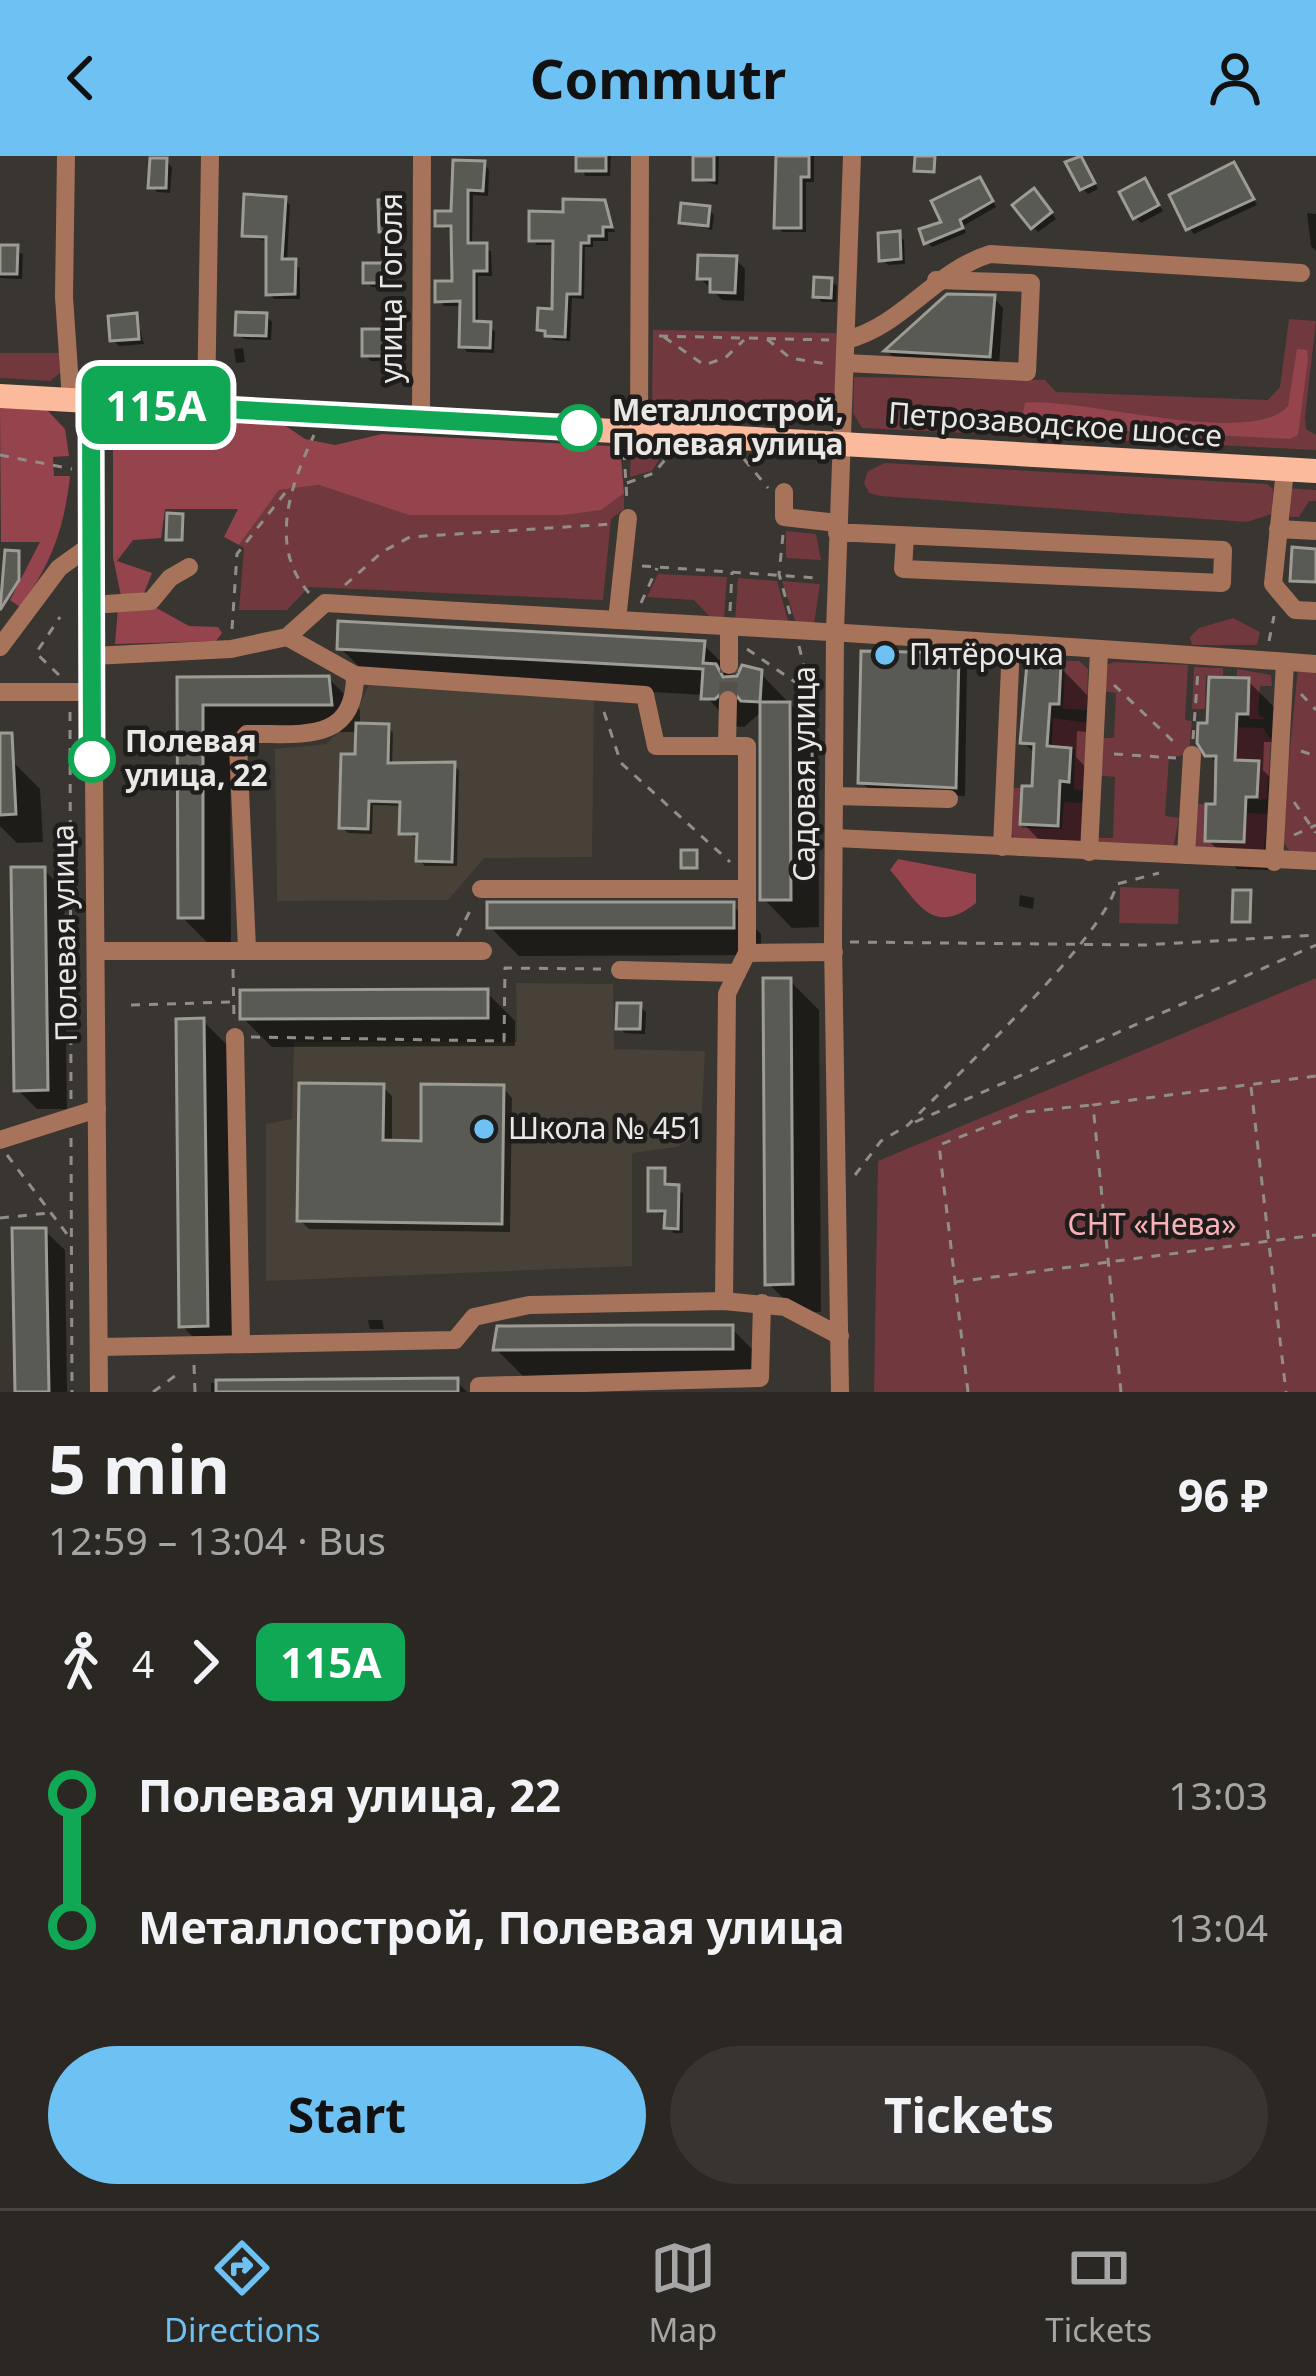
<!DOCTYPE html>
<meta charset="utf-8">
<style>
body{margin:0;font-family:"Noto Sans",sans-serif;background:#373431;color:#f1f3f6;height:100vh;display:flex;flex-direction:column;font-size:45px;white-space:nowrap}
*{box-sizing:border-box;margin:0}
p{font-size:39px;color:#a6a6a6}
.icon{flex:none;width:66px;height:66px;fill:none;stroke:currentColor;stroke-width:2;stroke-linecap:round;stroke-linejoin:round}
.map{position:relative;height:1236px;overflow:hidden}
.sheet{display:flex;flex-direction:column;background:#2b2824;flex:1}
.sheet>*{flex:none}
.badge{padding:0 24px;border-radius:18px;font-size:42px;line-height:78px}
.map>.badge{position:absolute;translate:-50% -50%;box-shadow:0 0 0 6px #fff}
.legs{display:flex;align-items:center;gap:18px;height:132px;padding:0 48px;font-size:39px}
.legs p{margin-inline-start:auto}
.overview{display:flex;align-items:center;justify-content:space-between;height:204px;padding:0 48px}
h1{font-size:66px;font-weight:700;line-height:90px}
.primary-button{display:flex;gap:24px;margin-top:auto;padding:24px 48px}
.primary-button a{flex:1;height:138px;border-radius:72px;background:#6dc2f3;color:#111;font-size:48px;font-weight:700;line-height:138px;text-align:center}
.primary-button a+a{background:#373431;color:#f1f3f6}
ul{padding:0 48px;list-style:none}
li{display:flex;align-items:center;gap:42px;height:132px;font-size:45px}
li i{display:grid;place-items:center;width:18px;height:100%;margin:0 15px;background:currentColor}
li i::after{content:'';width:30px;height:30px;margin:-15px;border:9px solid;border-radius:50%;background:#2b2824}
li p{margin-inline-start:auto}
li:first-child i{background:linear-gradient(#0000 50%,currentColor 0)}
li:last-child i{background:linear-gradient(currentColor 50%,#0000 0)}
header{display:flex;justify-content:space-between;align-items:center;height:156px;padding:0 48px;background:#6dc2f3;color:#111;font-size:54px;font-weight:700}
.tab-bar{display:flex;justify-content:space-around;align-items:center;height:168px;border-top:3px solid #474441;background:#2b2824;font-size:33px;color:#a6a6a6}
.tab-bar a{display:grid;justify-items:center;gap:6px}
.tab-bar .on{color:#6dc2f3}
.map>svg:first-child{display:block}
.built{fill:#484137}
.green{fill:#71383e}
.forest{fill:#95444d}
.shadow{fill:#0007}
.building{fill:#5a5a54;stroke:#9c9c95;stroke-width:3}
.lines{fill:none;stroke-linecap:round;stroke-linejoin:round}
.minor-tunnel{stroke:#54504b;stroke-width:18;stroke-dasharray:18 9;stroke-linecap:butt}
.path{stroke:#918e89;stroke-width:3;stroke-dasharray:9 9;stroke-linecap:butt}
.minor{stroke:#a7735a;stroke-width:18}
.major{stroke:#fbba9c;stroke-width:24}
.line-1-casing{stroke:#fff;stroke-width:27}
.line-1{stroke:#10a855;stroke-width:18}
.stop-1-dot{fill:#fff;stroke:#10a855;stroke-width:6}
.poi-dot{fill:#6dc2f3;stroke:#1f1d1b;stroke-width:4.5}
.labels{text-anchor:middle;stroke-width:9;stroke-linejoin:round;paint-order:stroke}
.street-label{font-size:30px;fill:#eae8e4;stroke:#1f1d1b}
.stop-label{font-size:30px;font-weight:bold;fill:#eae8e4;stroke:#1f1d1b;text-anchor:start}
.poi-label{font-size:30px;fill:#eae8e4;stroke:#1f1d1b;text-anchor:start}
.park-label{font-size:30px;fill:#f9b1b6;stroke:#1f1d1b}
</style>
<header><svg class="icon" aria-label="back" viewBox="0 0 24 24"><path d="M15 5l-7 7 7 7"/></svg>Commutr<svg class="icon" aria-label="person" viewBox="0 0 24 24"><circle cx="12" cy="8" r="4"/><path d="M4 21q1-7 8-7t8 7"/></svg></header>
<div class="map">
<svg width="1316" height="1236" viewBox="0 0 1316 1236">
<rect width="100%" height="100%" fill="#393530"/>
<g class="built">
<polygon points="369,529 594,540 592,701 484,702 448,744 277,745 275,593 326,588 354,561"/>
<polygon points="516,827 613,828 614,893 705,895 701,977 677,991 632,997 632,1110 266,1125 266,968 292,963 294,886 517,886"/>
</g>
<g class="green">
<polygon points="1289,163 1316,165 1305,261 1306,273 1316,279 1316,294 862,272 853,257 854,221 1045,224 1056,236 1268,244 1280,231"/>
<polygon points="653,174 836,177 838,218 830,262 659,254 652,250"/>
<polygon points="0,197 59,197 60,217 50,225 0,222"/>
<polygon points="631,294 662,299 652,315 630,321"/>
<polygon points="885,307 1267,328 1273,333 1272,358 1247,366 880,340 869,337 864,327 868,315"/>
<polygon points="319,329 410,359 559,359 624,337 624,353 611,363 603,444 309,431 287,454 239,454 244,392 239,389 279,334"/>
<polygon points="1286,332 1316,334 1316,345 1309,345 1299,361 1290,361"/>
<polygon points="786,375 816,378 821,404 786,402"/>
<polygon points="658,418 727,421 724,464 713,464 694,444 647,441"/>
<polygon points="738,422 777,425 789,468 735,466"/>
<polygon points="782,425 820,428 814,468 797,470"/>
<polygon points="1233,462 1260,476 1257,489 1192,489 1190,481 1199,472"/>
<polygon points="1054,505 1079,505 1088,513 1087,554 1063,553 1065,510"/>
<polygon points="1114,506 1188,509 1185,564 1192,565 1189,598 1169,602 1165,660 1179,662 1173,693 1098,688 1096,682 1113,682 1115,621 1097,619 1099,582 1114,582 1116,537 1101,535 1106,509"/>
<polygon points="1194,511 1223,512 1223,519 1206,519 1205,553 1192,553"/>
<polygon points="1298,512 1316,515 1316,699 1292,698 1281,683"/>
<polygon points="1237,513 1271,519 1272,530 1260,530 1258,559 1266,563 1249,563 1250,522 1237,520"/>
<polygon points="1053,562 1088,567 1086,635 1074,633 1075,593 1052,591"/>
<polygon points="1238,571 1263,572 1271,584 1267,643 1258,644 1260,604 1236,603"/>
<polygon points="1012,632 1023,632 1022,672 1062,673 1064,646 1085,647 1080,688 1020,687 1009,676"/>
<polygon points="1195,648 1206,648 1204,686 1245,687 1247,657 1268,658 1263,700 1195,696"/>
<polygon points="1120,731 1179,733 1178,768 1119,767"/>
<polygon points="1316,822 1316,1236 874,1236 878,1005"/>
</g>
<g class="forest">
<path d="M 1297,193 L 1307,194 L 1308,203 L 1298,279 L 1290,283 L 1045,271 L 1023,257 L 1025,247 C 1077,240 1251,293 1288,250 Z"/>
<path d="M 0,251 L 47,254 L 65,273 L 69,300 L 53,301 L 54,320 L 70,320 C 64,374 51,408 20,451 L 10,444 L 40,386 L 1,386 Z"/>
<polygon points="153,262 286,270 305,283 335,289 382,278 610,290 621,301 624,337 601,354 563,359 409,359 319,329 279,334 239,389 224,381 238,353 165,353 161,382 133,384 117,405 152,417 144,437 121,440 113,401 113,266"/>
<polygon points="153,450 189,470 218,471 222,477 216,485 115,488 118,452"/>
<path d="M 898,703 L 976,718 L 976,747 C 931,783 916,743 890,714 Z"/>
</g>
<g class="shadow">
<polygon points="579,0 611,0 610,20 585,20"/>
<polygon points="696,0 719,1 718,29 696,23"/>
<polygon points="779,0 814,0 814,26 806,26 806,76 783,76 777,71"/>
<polygon points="166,5 172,11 170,37 157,36 151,30"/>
<polygon points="456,7 484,8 489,14 488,40 473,39 472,90 491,95 492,120 478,120 478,168 495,175 494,197 467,196 462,190 463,150 444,150 438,144 455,128 454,75 438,69 454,58"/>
<polygon points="1085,8 1098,33 1088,38 1083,33"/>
<polygon points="1239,16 1257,49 1194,78 1189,72"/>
<polygon points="1145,26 1163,55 1141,67 1135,61"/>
<polygon points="985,30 996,51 963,70 966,77 932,91 927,86"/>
<polygon points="1039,42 1056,63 1038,76 1033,71"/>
<polygon points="285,44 290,49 287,106 300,112 300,143 274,143 269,137 269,86 245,79"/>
<polygon points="400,46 406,52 407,80 388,81 382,75"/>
<polygon points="604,47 615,76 608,76 608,85 593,85 593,91 585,91 584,143 572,142 570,185 554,184 540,173 555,156 556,89 537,89 532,83 566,59"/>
<polygon points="708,53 714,59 712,74 682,66"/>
<polygon points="1307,57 1316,58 1316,95 1311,90"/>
<polygon points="898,79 904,84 905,108 888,109 882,103"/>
<polygon points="0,92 23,98 22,123 0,122"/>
<polygon points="735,103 745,113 744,145 722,144 700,122"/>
<polygon points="381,110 387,131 372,131 366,126"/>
<polygon points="831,125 837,130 836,146 822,146 816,140"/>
<polygon points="948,141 994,142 1003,152 999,209 896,204 888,196"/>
<polygon points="136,160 144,188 119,190 113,184"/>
<polygon points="266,160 272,166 271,184 244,183 238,178"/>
<polygon points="393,176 399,182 399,205 371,205 365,199"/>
<polygon points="243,192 245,206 236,207 234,193"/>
<polygon points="703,488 732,517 731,532 760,517 818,577 819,771 792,772 764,743 759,558 744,571 733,570 705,539 369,520 340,492"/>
<polygon points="958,500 967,510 965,640 871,635 861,626"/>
<polygon points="1060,511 1088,540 1087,576 1077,575 1076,601 1098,624 1085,697 1051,696 1023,667 1035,634 1037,599 1023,586"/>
<polygon points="180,524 331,525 360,554 360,570 387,571 393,577 392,610 453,609 459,614 457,710 425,710 419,704 420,683 402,676 403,650 373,649 372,678 348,677 342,671 359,576 230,577 231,789 210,789 181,760"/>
<polygon points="1248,525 1277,554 1276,586 1264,586 1263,614 1286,637 1272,714 1237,713 1208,684 1218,652 1219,609 1208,598 1210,570"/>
<polygon points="11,604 40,633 43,686 17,687 0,670 0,605"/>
<polygon points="44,714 64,734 67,953 37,953 17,933"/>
<polygon points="1020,739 1034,742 1033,753 1019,750"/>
<polygon points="732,749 761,778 761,799 519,800 490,771"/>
<polygon points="790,825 819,854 821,1156 797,1156 768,1127"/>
<polygon points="486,836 515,865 515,890 272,891 243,862"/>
<polygon points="640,850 646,856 645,878 625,877 619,871"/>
<polygon points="203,865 232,894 235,1198 211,1198 182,1170"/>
<polygon points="383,931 392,940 392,987 424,988 503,932 512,942 510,1076 309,1073 300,1064"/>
<polygon points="664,1015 670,1032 683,1037 683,1077 673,1077 668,1060 651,1054"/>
<polygon points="45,1075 65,1094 67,1236 18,1236"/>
<polygon points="368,1164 382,1164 384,1173 370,1173"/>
<polygon points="731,1172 760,1201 760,1221 525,1222 496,1193 496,1174"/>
<polygon points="456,1225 467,1236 211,1236 211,1227"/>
</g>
<g class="building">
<rect x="576" y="0" width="30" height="15"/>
<rect x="693" y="0" width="21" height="24"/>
<polygon points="776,0 809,0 809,21 801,21 801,72 774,72"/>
<polygon points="915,0 935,0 934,16 914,15"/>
<polygon points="1081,0 1095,27 1080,34 1065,6"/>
<polygon points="150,2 167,2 166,32 148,32"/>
<polygon points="453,4 485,5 483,35 468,34 468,87 487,87 487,115 474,115 474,165 491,166 490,192 459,191 460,145 435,146 435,125 452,125 451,70 435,70 435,55 451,55"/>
<polygon points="1234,6 1254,43 1186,74 1169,39"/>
<polygon points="980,21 993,45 960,64 963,72 924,88 919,73 941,66 931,45"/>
<polygon points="1145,22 1159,49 1133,63 1119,36"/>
<polygon points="1034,32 1052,56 1031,73 1012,49"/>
<polygon points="244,38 286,41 282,103 296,103 295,138 266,139 266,81 242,80"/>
<polygon points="401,43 402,75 379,76 378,44"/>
<polygon points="563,43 605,44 612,71 603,71 603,80 589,80 589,87 581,87 580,138 567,138 565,181 545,180 545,175 537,174 538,152 552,153 553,85 529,85 529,55 563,56"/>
<polygon points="681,47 710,50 708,70 679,67"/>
<polygon points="900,75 901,103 879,105 878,77"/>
<polygon points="0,89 18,89 17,118 0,118"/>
<polygon points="698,99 737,100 735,137 710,136 710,123 697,123"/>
<rect x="363" y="107" width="19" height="20"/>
<polygon points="814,121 832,122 831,142 813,141"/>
<polygon points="947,138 995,139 990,201 884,195"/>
<polygon points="236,156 267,157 266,180 235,179"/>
<polygon points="137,157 139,183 110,185 108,160"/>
<rect x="362" y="173" width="33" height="27"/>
<polygon points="167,357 183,358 182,384 166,384"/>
<polygon points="1292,391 1316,393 1316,426 1290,425"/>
<polygon points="5,394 19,395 19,424 0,454"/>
<polygon points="338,465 705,485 703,507 716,508 723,521 737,520 742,509 762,514 760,546 741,545 729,531 715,543 701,543 703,513 337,493"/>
<polygon points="861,495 959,497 956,632 858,627"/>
<polygon points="1027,507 1061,508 1059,548 1050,548 1047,590 1071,592 1069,626 1060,625 1058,670 1020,668 1022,630 1032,630 1034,588 1020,587"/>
<polygon points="329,520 332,549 203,549 203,762 178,762 177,521"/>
<polygon points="1209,521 1249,522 1248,558 1237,558 1235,604 1259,605 1257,641 1246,641 1244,686 1205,685 1206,648 1215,648 1216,600 1205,600 1197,587 1198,567 1207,567"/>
<polygon points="760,546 790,546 791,744 760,744"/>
<polygon points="356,567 389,568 388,607 455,606 452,706 416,705 417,678 399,678 400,646 369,645 368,673 339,672 341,598 355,598"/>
<polygon points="0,577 12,577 16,658 0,659"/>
<rect x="681" y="694" width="16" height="18"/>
<polygon points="11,711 45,711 48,934 14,935"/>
<polygon points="1233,734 1251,734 1250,766 1232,766"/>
<rect x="487" y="746" width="247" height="26"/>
<polygon points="763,822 791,822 793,1128 765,1129"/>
<polygon points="488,833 488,862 240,863 240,834"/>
<polygon points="617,847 641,847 640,873 616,873"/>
<polygon points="204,862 208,1170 179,1171 176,863"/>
<polygon points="299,927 384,928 383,984 421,985 421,928 504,929 502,1068 297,1065"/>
<polygon points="648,1012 665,1012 665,1028 679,1029 678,1073 664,1072 665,1055 648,1055"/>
<polygon points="12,1072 46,1072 49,1236 15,1236"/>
<polygon points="643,1169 733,1169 733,1193 493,1194 497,1170"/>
<polygon points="458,1222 458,1236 216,1236 216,1224"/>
</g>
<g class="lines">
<polyline class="minor-tunnel" points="728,544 729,509"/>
<g class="path">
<polyline points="659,180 829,184"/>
<polyline points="664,181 704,209 725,202 744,184"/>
<polyline points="767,183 790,202 827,208"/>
<polyline points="624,295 627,345"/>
<polyline points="0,299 72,313"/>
<polyline points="744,303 768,332"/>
<polyline points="627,327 654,317 669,299"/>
<polyline points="783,379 779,418 790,458"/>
<polyline points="642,410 818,422"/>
<polyline points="345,429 382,396 410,381 612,368"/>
<path d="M 309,437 C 267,390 292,326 314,279"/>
<polyline points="641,447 657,412"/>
<polyline points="730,455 732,416"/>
<polyline points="232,473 237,398 285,337"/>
<polyline points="1269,485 1274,460"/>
<polyline points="799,490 810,536 815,683"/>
<polyline points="747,493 808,535"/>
<polyline points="59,519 36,497 60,461"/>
<polyline points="1114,529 1176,588"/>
<polyline points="1301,538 1316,554"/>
<polyline points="70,556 71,943"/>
<polyline points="604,556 621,607 730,706"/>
<polyline points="1193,583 1198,515"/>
<polyline points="1301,595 1316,600"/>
<polyline points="1114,598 1176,602"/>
<polyline points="1294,646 1316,677"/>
<polyline points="1294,679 1316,669"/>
<polyline points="457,780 472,751"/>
<polyline points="850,786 1145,789 1316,779"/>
<polyline points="233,813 234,864"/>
<polyline points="131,849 232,846"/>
<polyline points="251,881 504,885 505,812 601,813"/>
<polyline points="1251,931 1286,1236"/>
<polyline points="915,966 1316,789"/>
<polyline points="71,982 72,1236"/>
<polyline points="7,999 70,1082"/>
<path d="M 855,1019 L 881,985 L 908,969 C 956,919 1102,785 1117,728 L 1159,717"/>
<polyline points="0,1062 49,1057"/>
<polyline points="955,1126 1316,1079"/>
<polyline points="194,1209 195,1236"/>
<polyline points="153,1236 179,1217"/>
<polyline points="968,1236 939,989 1025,956 1091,949"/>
<polyline points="1121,1236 1093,949 1316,920"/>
</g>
<g class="minor">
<polyline points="66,0 64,141 71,244"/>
<path d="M 846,184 C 904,169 933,116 990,98 L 1301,117"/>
<polyline points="845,207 1027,216 1031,127 936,124"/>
<polyline points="91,246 99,1236"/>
<polyline points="206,251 210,0"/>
<polyline points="421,264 422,0"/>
<polyline points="639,275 640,0"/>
<polyline points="1285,314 1273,428 1295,454 1316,455"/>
<polyline points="784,336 784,361 837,367"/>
<polyline points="1278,373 1316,375"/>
<polyline points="837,377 855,377 1223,394 1222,427 903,413 905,380"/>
<polyline points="92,449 151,445 170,422 189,411"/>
<polyline points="617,464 628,362"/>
<polyline points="287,481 355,519 645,539 656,590 747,590 747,797"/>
<polyline points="0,491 59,412 91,389"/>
<path d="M 93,500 L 231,493 L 287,481 L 325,447 C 656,467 986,483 1316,508"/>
<polyline points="729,509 729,471"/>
<polyline points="0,536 91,536"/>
<polyline points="727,590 728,544"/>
<polyline points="835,640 949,643"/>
<polyline points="835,682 1316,705"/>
<polyline points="1002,691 1011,489"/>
<polyline points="1089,696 1099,496"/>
<polyline points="1186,699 1192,599"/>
<polyline points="1274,706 1285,506"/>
<polyline points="481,733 746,733"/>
<path d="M 247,793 L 238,589 L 247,578 C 299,577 355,589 355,519"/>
<polyline points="96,795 483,795"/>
<polyline points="620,814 737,817 747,797 834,796"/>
<polyline points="235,881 241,1188"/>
<polyline points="0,984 97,953"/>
<polyline points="724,1145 727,838 737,817"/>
<polyline points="99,1191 455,1184 474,1161 529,1149 724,1145 785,1151 840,1180"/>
<polyline points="479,1236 479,1230 760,1222 762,1147"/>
<polyline points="840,1236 833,786 835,475 852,0"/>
</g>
<polyline class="major" points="0,240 1316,315"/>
</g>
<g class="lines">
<defs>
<polyline id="line-1" points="92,603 91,246 579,272"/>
</defs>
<use href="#line-1" class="line-1-casing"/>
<use href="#line-1" class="line-1"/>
</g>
<g class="stop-1-dot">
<circle cx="579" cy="272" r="21"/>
<circle cx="92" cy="603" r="21"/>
</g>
<g class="poi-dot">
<circle cx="885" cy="499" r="12"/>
<circle cx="484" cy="973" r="12"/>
</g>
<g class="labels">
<g class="street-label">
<text transform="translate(392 132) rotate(-90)" y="10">улица Гоголя</text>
<text transform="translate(1055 269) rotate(4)" y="10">Петрозаводское шоссе</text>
<text transform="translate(805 618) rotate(-90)" y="10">Садовая улица</text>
<text transform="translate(65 777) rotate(-91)" y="10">Полевая улица</text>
</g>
<g class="stop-label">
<text x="612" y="265">Металлострой,<tspan x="612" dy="34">Полевая улица</tspan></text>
<text x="125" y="596">Полевая<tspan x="125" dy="34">улица, 22</tspan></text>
</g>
<g class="poi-label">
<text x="909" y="509">Пятёрочка</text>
<text x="508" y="983">Школа № 451</text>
</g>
<g class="park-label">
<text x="1152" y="1079">СНТ «Нева»</text>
</g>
</g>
</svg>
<b class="badge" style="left:156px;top:249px;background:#10a855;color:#fff">115А</b>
</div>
<section class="sheet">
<div class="overview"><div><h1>5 min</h1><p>12:59 – 13:04 · Bus</p></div><b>96 ₽</b></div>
<div class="legs"><svg class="icon" aria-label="walk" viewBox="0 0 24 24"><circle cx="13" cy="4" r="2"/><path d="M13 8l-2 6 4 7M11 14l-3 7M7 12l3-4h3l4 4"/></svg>4<svg class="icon" aria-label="forward" viewBox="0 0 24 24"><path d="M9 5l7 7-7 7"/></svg><b class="badge" style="background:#10a855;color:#fff">115А</b></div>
<ul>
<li><i style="color:#10a855"></i><b>Полевая улица, 22</b><p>13:03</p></li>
<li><i style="color:#10a855"></i><b>Металлострой, Полевая улица</b><p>13:04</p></li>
</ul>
<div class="primary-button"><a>Start</a><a>Tickets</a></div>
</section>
<nav class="tab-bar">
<a class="on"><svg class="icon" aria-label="directions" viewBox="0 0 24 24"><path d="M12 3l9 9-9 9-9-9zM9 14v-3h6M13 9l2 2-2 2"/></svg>Directions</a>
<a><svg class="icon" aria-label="map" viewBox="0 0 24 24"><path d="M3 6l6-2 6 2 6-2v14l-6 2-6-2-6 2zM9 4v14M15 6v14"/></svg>Map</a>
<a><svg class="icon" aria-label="tickets" viewBox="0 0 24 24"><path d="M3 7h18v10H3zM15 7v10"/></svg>Tickets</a>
</nav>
